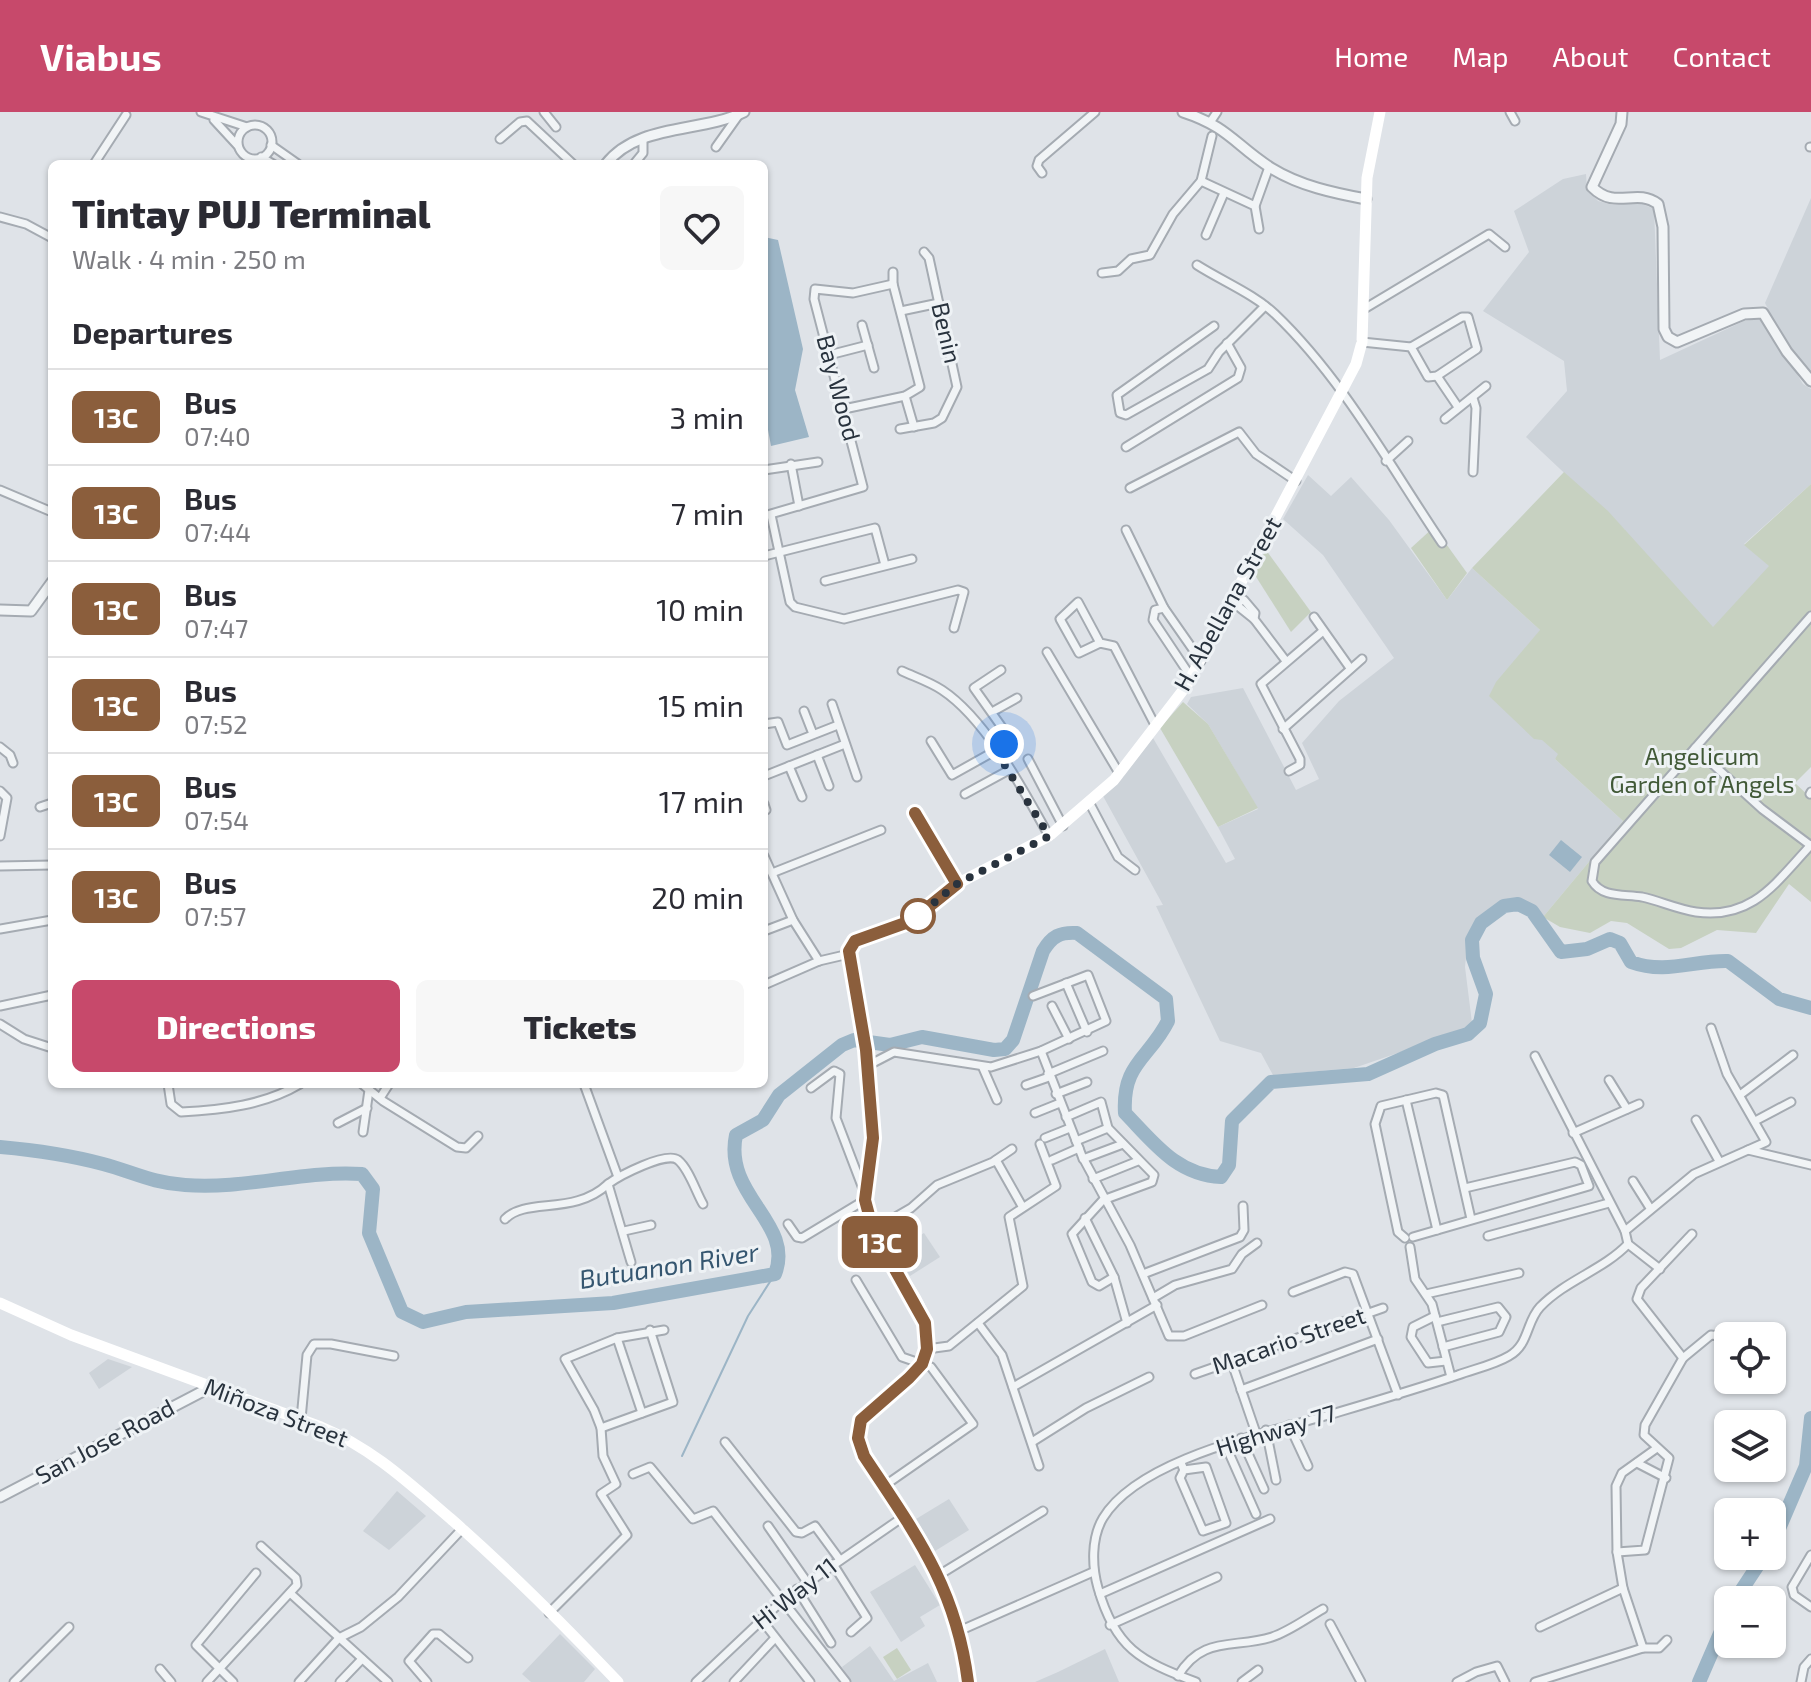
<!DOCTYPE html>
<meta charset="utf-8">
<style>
body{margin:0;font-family:"Exo 2",sans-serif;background:#f7f7f7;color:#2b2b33;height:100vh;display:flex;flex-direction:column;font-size:30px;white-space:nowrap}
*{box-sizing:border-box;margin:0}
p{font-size:26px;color:#7c7c81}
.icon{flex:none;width:44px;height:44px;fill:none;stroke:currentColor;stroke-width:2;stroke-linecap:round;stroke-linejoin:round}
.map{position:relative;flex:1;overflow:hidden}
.panel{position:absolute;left:48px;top:48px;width:720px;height:928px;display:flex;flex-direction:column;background:#fff;border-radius:12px;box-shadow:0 2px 6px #0004}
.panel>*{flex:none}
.badge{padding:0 16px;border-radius:12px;font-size:28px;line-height:52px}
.controls{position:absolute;left:1714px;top:1210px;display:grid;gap:16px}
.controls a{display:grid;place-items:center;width:72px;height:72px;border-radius:12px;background:#fff;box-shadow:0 2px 6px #0004;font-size:40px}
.you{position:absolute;width:40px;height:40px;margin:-20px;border:6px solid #fff;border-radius:50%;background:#1a73e8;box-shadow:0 0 0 12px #1a73e833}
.map>.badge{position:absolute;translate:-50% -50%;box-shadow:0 0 0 4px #fff}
h2{padding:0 24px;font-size:30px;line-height:72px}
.round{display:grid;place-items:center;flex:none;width:84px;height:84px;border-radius:12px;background:#f7f7f7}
.head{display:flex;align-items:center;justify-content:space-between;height:136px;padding:0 24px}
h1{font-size:38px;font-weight:800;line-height:60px}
.button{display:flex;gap:16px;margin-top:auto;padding:16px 24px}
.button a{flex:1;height:92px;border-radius:12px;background:#c7496b;color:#fff;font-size:32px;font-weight:800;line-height:92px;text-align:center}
.button a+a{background:#f7f7f7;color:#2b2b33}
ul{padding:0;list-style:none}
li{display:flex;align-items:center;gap:24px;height:96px;padding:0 24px;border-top:2px solid #e1e1e2}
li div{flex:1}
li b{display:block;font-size:30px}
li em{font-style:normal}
li .badge{min-width:88px;font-weight:700;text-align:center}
header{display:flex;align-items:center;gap:48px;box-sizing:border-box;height:112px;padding:0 40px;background:#c7496b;color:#fff}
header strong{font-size:38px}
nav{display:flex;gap:44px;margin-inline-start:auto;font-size:28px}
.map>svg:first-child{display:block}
.built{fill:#cdd3d9}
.green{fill:#c7d1c1}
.water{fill:#9cb5c6}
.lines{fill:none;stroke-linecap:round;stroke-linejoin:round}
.stream{stroke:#9cb5c6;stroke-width:2}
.river{stroke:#9cb5c6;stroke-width:14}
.minor-casing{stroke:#a5abb2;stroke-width:11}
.tertiary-casing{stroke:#a5abb2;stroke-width:13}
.minor{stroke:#f1f4f6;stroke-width:7}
.tertiary{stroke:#f1f4f6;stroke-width:9}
.secondary{stroke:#fff;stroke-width:11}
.line-casing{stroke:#fff;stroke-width:18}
.line{stroke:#8b5e3c;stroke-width:12}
.walk{stroke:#29333e;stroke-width:8;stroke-dasharray:0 14.4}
.stop-dot{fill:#fff;stroke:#8b5e3c;stroke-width:4}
.labels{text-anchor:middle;stroke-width:6;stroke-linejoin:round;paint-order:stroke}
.street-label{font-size:24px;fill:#29333e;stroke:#eef2f5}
.park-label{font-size:24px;fill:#415937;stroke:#eef2f5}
.water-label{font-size:26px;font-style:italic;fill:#355670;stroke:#eef2f5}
</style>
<header>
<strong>Viabus</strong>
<nav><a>Home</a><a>Map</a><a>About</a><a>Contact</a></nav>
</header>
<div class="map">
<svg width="1811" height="1570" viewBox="0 0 1811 1570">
<rect width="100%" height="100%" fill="#dfe3e8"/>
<g class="built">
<polygon points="1586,62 1587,77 1598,89 1613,93 1640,91 1654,97 1660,248 1744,209 1763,206 1803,272 1811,277 1811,372 1744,432 1770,454 1713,516 1636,554 1555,647 1623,709 1543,805 1519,786 1505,790 1475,815 1468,825 1465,855 1472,911 1462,919 1354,956 1273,963 1261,941 1220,929 1156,794 1163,793 1103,684 1117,672 1153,626 1226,751 1235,747 1218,715 1258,697 1208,612 1187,592 1191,585 1243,576 1296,678 1319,667 1302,631 1339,589 1394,546 1323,443 1283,407 1308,363 1331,384 1351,365 1389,408 1447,488 1472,456 1540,518 1625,418 1526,325 1567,279 1564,249 1483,199 1529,140 1514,99 1563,67"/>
<polygon points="1811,86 1811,266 1793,245 1765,191"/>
<polygon points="924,1121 940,1145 910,1164 895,1139"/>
<polygon points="108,1247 132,1255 99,1277 89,1261"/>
<polygon points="397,1379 426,1404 389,1438 363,1419"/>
<polygon points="949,1387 969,1418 935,1439 916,1407"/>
<polygon points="915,1453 940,1493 920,1505 925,1514 901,1530 870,1480"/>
<polygon points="560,1522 595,1557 584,1570 531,1570 522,1562"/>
<polygon points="870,1534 894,1569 928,1551 937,1570 850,1570 842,1555"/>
<polygon points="1105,1537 1119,1570 1035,1570 1058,1560"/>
</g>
<g class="green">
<polygon points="1564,360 1608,399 1713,515 1769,454 1744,433 1811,372 1811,655 1795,671 1811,686 1811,790 1789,772 1756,821 1717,818 1681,836 1669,837 1627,811 1611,809 1590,821 1560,815 1543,805 1623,709 1555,647 1558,642 1542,628 1534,627 1489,584 1496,570 1540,518 1472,456"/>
<polygon points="1434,415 1467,461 1447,488 1411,436"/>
<polygon points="1266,438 1311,500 1291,520 1253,460"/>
<polygon points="1183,590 1208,612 1258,696 1218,715 1160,616"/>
<polygon points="897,1536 911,1558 897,1567 883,1545"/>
</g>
<g class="water">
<polygon points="764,125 778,128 803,237 795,278 809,325 771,334 764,296"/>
<polygon points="1561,728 1582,745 1570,760 1549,743"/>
</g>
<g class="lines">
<polyline class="stream" points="682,1344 748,1204 775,1162"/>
<g class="river">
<path d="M 0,1035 C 34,1038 69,1043 103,1052 C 133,1060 152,1071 185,1073 C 244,1078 303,1058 362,1062 L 373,1077 L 369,1121 L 402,1200 L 423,1210 L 466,1200 L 613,1191 L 775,1162 C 795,1111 723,1084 736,1023 L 763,1008 L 779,983 L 842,933 L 854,928 L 890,933 L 922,925 L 994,938 L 1005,937 L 1013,928 L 1043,839 C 1052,824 1060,820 1077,821 L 1166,887 L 1168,909 C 1149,947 1122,951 1125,1001 C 1154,1031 1177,1063 1221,1065 L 1229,1053 L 1232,1009 L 1271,970 L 1368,962 L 1435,932 L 1468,922 L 1480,911 L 1486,882 L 1473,846 L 1472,828 L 1481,811 L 1504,794 L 1518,792 L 1532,799 L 1561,840 L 1587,837 L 1610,827 L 1620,831 L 1631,850 C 1666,863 1694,848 1728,849 L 1779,887 L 1811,896"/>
<polyline points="1772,1433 1806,1354 1811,1306"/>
<polyline points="1735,1488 1764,1444"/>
<polyline points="1699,1570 1728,1503"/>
</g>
<defs>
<g id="minor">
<polyline points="201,0 247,15"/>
<polyline points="544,0 556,15"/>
<polyline points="1510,0 1515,9"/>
<polyline points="214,8 238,34"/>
<polyline points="1211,9 1217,0"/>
<circle cx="255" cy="30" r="17"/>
<polyline points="500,27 520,10 527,9 573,52"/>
<polyline points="271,33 298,52"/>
<polyline points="716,35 738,4"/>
<polyline points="1810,35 1811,35"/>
<polyline points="261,45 273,52"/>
<polyline points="94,52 126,3"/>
<polyline points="634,52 643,41 643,27"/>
<polyline points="1042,61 1037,54 1039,48 1095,0"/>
<polyline points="1201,69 1255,94 1259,117"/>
<polyline points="1255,94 1269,55"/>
<polyline points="0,105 26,112 52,126"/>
<polyline points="1206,123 1224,81"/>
<path d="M 1197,153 C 1222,169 1254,182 1275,202 C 1343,267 1390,354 1442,431"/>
<polyline points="1102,161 1118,159 1131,147 1150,143 1173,102 1201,69 1212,24"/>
<polyline points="1364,197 1489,122 1505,135"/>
<polyline points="901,199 939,191"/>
<polygon points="1462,205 1468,205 1477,237 1437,264 1428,265 1411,235"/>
<polyline points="862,213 874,256"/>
<polyline points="1214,214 1117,283 1120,301 1126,303 1208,257 1219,240 1265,194"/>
<polyline points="1362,230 1411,235"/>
<polyline points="829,243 868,233"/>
<polyline points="1437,264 1458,295"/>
<polyline points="905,284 914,315"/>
<polyline points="844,297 905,284 920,275 893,172 893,160"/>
<polyline points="1445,307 1486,274"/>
<polyline points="900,317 934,311 942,306 957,275 929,146 924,140"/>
<polyline points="1126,335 1238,266 1241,256 1227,231"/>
<polyline points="1386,349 1408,329"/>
<polyline points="791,352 799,394"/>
<polyline points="764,358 818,350"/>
<polyline points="1473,360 1476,296 1473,286"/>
<polyline points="1130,376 1239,320 1256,342 1296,369"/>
<polyline points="0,378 52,400"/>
<polyline points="771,403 790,490 795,495 844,507 958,478 964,480 954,516"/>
<polyline points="764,404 863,375 814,187 815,177 853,181 893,172"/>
<polyline points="1126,418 1164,496 1201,549"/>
<polyline points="764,444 875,416 885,453"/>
<polyline points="825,469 912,447"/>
<polyline points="1237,486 1239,495 1254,507"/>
<polyline points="1240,489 1244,488 1255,501 1254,507 1286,549"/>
<polyline points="1164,496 1155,498 1153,508 1191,565"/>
<path d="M 1811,504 L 1595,750 L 1592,769 C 1602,786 1624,782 1642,785 C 1660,789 1677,797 1696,800 C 1753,808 1776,770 1811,733"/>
<polyline points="1314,505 1350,556"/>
<polyline points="1100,531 1078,490 1060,507 1079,541 1100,531 1114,534 1155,613"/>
<polyline points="1047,540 1119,661"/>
<path d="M 902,559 C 915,565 930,570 942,578 C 986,607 1024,679 1049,724"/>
<polyline points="832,592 857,665"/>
<polyline points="804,599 813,622"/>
<polyline points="992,600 1017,586"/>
<polyline points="764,612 778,610 787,633 838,613"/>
<polyline points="1283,617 1362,547"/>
<polyline points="931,629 952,663 1002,635 1006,621 974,576 1001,558"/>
<polyline points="0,635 10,643 13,651"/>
<polyline points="1695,636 1762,697 1810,733"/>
<polyline points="817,643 829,674"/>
<polyline points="1028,647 1063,714"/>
<polyline points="789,654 802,685"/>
<polyline points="1289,659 1300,653 1300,647 1261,572 1323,519"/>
<polyline points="764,664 845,632"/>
<polyline points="0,679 7,686 0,724"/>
<polyline points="965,682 1009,658"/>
<polyline points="1810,682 1811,680"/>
<polyline points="764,692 766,698"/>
<polyline points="1090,692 1118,745 1135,758"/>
<polyline points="40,695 52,691"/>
<polyline points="764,744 793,808 819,849"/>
<polyline points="0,754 52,753"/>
<polyline points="772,761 881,718"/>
<polyline points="0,817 52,808"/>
<polyline points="764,819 793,808"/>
<polyline points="1066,871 1087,920"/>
<polyline points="764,873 819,849 849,842"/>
<polyline points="0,894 52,883"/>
<polyline points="1052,894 1069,927"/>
<polyline points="0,912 24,927 52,936"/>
<polyline points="1041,939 1082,1044 1130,1133 1169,1224 1184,1224 1262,1193"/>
<polyline points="1535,944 1625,1119 1628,1132 1660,1157"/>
<polyline points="867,954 894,940 991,955 1041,939 1106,909 1088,863 1033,884"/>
<polyline points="983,956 997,988"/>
<polyline points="1048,962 1103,939"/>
<polyline points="1609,968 1627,997"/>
<path d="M 168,972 L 171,992 L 181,1000 C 222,998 265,993 300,972"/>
<polyline points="362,972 383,989 457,1035 466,1036 478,1024"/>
<polyline points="584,972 618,1065"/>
<polyline points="1026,973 1049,965"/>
<polyline points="811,976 834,959 840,962 836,1006 865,1082"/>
<polyline points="1056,982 1087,970"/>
<polyline points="1740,983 1793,943"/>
<polyline points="380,986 389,972"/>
<polyline points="1406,988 1437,1118"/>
<polyline points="1035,1001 1060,991"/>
<polyline points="1066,1005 1101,990 1108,1016 1154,1063 1152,1070 1103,1088 1072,1122 1092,1170 1099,1174 1114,1165"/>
<polyline points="1696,1008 1719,1049"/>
<polyline points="1757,1008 1791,990"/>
<polyline points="338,1011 367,996"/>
<polyline points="363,1020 369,978"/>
<polyline points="1573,1021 1639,992"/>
<polyline points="1045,1026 1070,1016"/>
<polyline points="1076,1029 1108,1016"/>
<polyline points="1748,1038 1811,1053"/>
<polyline points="1083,1047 1123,1032"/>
<polyline points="996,1048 1022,1094"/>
<polyline points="1052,1048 1079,1036"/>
<polyline points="1093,1067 1138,1049"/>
<polyline points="1633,1069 1650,1096"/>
<polyline points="1085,1106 1114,1165 1127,1211"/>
<path d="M 505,1107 C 526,1085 574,1104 608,1072"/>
<polyline points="788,1112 797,1125 802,1126 865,1088"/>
<polyline points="873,1118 911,1096 937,1073 993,1050 1012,1037"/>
<polyline points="624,1119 651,1113"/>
<polyline points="1625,1119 1694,1062 1766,1030 1727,962 1711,916"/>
<polyline points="1488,1124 1609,1091"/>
<polyline points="1413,1125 1589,1074 1581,1053 1575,1050 1465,1076"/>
<polyline points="1405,1126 1398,1120 1375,1012 1381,994 1436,981 1443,983 1471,1107"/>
<polyline points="1410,1135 1415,1167 1432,1192 1451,1265"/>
<path d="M 631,1150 L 608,1072 C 619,1064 666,1039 678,1048 C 689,1057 696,1080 703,1092"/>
<polyline points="1143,1162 1240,1125 1244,1118 1243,1094"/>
<polyline points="856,1168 902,1245 931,1255 973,1312 884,1374"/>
<polyline points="1293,1180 1345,1160 1353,1162 1398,1283"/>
<polyline points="1426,1182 1519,1161"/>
<polyline points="1153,1186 1175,1173 1232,1157 1242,1142 1257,1131"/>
<polyline points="1435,1204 1413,1215 1411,1225 1428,1251 1446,1249"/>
<polyline points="1437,1210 1498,1195 1506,1205 1499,1220 1443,1235"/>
<polyline points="978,1211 1002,1243 1039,1354"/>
<polyline points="617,1226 642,1301"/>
<polyline points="927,1237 949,1234 1023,1174 1009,1105 1056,1074 1040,1032"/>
<polyline points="1683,1246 1637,1187 1641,1176 1692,1122"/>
<polyline points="1232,1251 1256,1321"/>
<polyline points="1195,1262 1383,1196"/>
<polyline points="1013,1275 1157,1193"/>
<polyline points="1241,1278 1378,1227"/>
<polyline points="301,1307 307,1243 314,1232 331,1232 394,1244"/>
<polyline points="1289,1313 1308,1354"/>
<polyline points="601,1316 673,1290 650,1218"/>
<polyline points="1266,1318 1276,1368"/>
<polyline points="1241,1326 1264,1377"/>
<polyline points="725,1330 796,1420 802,1421 815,1414 840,1448"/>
<polyline points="1032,1330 1086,1296 1149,1265"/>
<polyline points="1225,1332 1256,1402"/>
<polyline points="1181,1351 1184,1358 1180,1366 1203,1419 1226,1411 1206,1355 1184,1358"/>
<polyline points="1637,1351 1666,1366"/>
<polyline points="633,1362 650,1355 693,1407 713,1399 846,1570"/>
<polyline points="768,1414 807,1470"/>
<polyline points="1617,1440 1645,1438 1669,1346 1644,1323 1645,1313 1683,1246 1711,1223 1728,1225"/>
<polyline points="1811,1443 1792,1475 1794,1483 1811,1495"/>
<polyline points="833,1452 867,1506 851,1520"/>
<polyline points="939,1463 1043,1399"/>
<polyline points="797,1477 831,1531"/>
<polyline points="290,1481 388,1570"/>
<polyline points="1100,1482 1270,1407"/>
<polyline points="549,1501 627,1423 601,1382 616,1372 603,1344 601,1316 594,1298 565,1247 617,1226 664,1218"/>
<polyline points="761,1507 810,1570"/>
<polyline points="1330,1512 1361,1570"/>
<polyline points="1110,1513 1217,1465"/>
<polyline points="1540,1515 1623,1476"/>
<polyline points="959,1519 1093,1460"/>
<polyline points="1643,1536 1623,1476 1617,1440 1616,1374 1622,1361 1657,1336"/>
<polyline points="160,1557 171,1570"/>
<path d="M 1178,1564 C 1202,1523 1234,1537 1272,1525 C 1290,1519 1307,1506 1323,1497"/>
<polyline points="14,1570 69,1515"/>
<polyline points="207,1570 297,1473 296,1466 261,1434"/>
<polyline points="233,1570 196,1533 256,1461"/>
<polyline points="299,1570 339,1526 361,1515 398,1485 462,1417"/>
<polyline points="340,1570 362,1547"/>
<polyline points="427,1570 409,1549 433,1522 439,1522 468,1546"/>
<polyline points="696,1570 783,1488 903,1405"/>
<polyline points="734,1570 775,1526"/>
<path d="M 1196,1570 C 1140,1549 1115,1536 1098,1476 C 1092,1455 1091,1426 1103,1406 C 1139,1347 1263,1322 1325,1304 C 1369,1291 1414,1278 1458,1263 C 1474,1257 1494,1253 1509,1244 C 1529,1233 1526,1210 1540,1195 C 1566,1168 1603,1158 1628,1132"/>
<polyline points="1242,1570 1258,1558"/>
<polyline points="1457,1570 1476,1560 1497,1554 1505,1570"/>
<polyline points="1535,1570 1643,1536 1659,1536 1667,1528"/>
<polyline points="1801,1570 1804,1555 1811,1547"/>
</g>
<g id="tertiary">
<path d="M 1183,0 C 1229,15 1235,33 1271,56 C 1300,74 1334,81 1366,87"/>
<path d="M 1622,0 L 1621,12 L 1592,75 C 1616,99 1635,75 1658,92 L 1663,115 L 1664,217 L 1668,225 L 1677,230 L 1744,202 L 1763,201 L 1787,240 L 1811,269"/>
<path d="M 606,52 C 638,11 701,21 744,0"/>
<polyline points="0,498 31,499 52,470"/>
<polyline points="0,1385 209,1276"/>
</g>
</defs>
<use href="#minor" class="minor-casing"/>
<use href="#tertiary" class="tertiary-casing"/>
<use href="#minor" class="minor"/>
<use href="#tertiary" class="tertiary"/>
<g class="secondary">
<path d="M 0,1191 L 71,1223 L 321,1315 C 372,1336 410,1372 451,1407 C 509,1458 565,1514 618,1570"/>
<path d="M 968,1570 C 956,1477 915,1420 864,1344 C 841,1274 934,1292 926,1215 C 921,1178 882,1149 872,1114 C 861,1078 873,1058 873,1024 C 872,979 865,934 859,890 C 857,873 849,854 849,837 L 855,829 L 911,809 L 957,772 L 1049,724 L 1114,668 L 1187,573 L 1356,252 L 1362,230 L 1367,66 L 1380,0"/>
</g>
</g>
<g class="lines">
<defs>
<path id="line" d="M 915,701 L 957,772 L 911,809 L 855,829 L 849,839 L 866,938 L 873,1026 L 865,1088 L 873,1118 L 925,1211 L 927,1237 L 922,1252 L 909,1266 L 861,1308 L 858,1326 L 864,1344 C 915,1421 956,1475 968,1570"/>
</defs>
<use href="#line" class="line-casing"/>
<use href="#line" class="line"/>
<polyline class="walk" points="918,804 915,806 957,772 1049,724 996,639 1004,632"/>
</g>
<circle class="stop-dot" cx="918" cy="804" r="16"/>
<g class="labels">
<g class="street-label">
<text transform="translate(946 221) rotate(77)" y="8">Benin</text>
<text transform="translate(838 276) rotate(75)" y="8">Bay Wood</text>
<text transform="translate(1228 492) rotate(-61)" y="8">H. Abellana Street</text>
<text transform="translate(1289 1229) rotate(-19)" y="8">Macario Street</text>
<text transform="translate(276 1301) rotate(21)" y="8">Miñoza Street</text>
<text transform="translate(1276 1319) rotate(-17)" y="8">Highway 77</text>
<text transform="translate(105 1330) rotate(-28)" y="8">San Jose Road</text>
<text transform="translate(795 1482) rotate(-38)" y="8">Hi Way 11</text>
</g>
<g class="park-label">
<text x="1702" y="653">Angelicum<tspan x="1702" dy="28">Garden of Angels</tspan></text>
</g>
<g class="water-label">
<text transform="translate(669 1154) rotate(-9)" y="9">Butuanon River</text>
</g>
</g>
</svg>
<div class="controls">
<a><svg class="icon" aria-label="locate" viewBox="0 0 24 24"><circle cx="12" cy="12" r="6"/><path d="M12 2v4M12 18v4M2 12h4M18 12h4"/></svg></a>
<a><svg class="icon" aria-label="layers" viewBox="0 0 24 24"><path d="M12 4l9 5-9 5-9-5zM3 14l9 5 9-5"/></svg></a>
<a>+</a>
<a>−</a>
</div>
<div class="you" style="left:1004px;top:632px"></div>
<b class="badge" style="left:880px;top:1130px;background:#8b5e3c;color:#fff">13C</b>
<section class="panel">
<div class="head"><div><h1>Tintay PUJ Terminal</h1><p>Walk · 4 min · 250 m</p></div><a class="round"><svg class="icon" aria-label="heart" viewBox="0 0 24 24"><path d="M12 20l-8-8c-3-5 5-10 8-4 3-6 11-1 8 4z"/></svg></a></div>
<h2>Departures</h2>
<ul>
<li><span class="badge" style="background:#8b5e3c;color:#fff">13C</span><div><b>Bus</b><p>07:40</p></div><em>3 min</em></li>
<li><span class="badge" style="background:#8b5e3c;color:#fff">13C</span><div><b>Bus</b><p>07:44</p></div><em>7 min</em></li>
<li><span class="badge" style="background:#8b5e3c;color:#fff">13C</span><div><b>Bus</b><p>07:47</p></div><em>10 min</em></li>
<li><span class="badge" style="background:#8b5e3c;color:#fff">13C</span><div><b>Bus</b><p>07:52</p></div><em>15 min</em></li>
<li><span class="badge" style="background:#8b5e3c;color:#fff">13C</span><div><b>Bus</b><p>07:54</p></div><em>17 min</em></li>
<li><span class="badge" style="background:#8b5e3c;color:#fff">13C</span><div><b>Bus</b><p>07:57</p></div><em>20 min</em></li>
</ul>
<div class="button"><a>Directions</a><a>Tickets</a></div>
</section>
</div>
